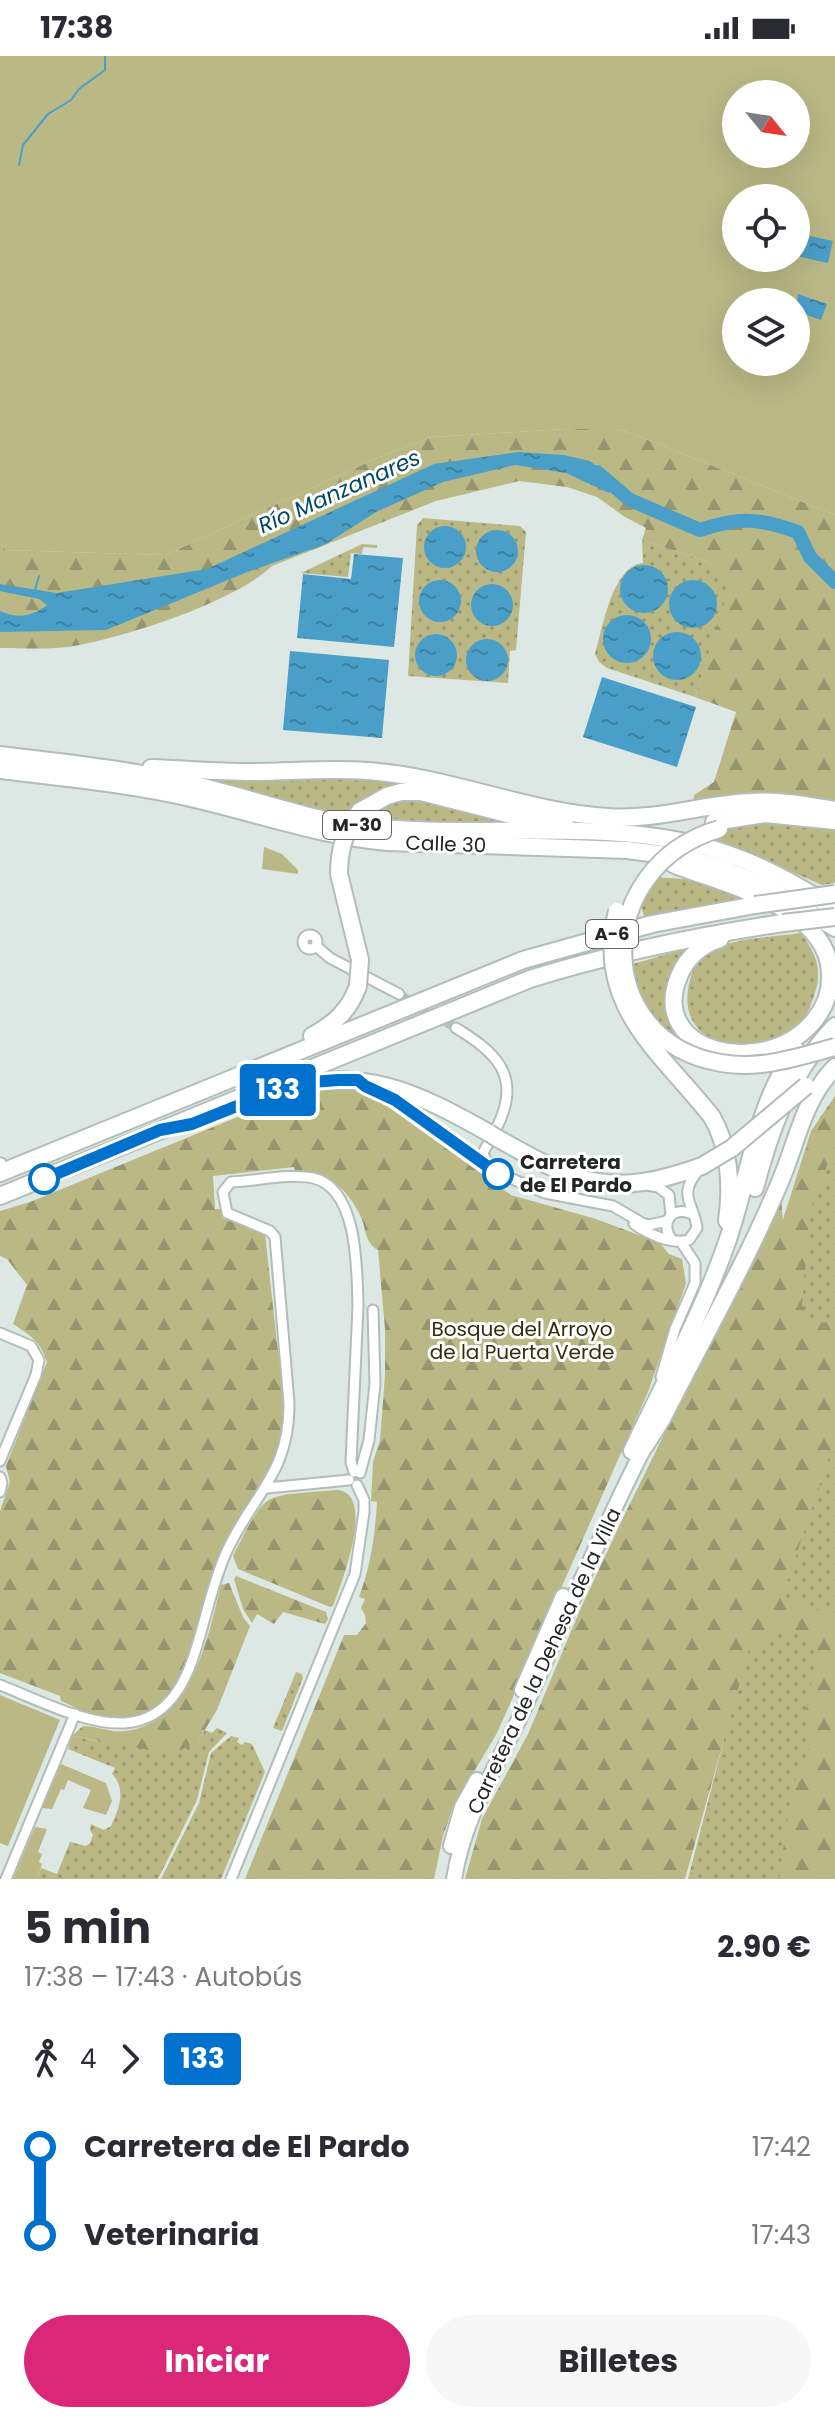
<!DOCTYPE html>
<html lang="es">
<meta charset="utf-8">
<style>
body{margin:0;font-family:Poppins,sans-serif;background:#f7f7f7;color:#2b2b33;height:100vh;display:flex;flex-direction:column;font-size:30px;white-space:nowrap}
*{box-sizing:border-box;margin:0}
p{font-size:26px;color:#7c7c81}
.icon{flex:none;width:44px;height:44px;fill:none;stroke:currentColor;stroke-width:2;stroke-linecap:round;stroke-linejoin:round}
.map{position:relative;height:1823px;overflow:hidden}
.drawer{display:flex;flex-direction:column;background:#fff;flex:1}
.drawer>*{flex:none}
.badge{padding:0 16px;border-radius:6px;font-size:28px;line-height:52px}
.needle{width:52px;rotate:120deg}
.controls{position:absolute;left:722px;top:24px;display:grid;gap:16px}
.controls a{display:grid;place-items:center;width:88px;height:88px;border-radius:50%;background:#fff;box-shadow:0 8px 32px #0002;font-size:40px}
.map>.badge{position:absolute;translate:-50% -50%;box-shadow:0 0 0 4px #fff}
.legs{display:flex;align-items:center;gap:12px;height:88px;padding:0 24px;font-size:26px}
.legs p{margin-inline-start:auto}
.headline{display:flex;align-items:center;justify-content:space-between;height:136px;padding:0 24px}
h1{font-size:44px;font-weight:700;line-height:60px}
.button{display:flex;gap:16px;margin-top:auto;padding:16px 24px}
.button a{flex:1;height:92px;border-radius:48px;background:#db2777;color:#fff;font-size:32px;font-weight:700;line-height:92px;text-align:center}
.button a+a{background:#f7f7f7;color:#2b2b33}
ul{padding:0 24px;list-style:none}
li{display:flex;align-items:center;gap:28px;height:88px;font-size:30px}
li i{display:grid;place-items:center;width:12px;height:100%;margin:0 10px;background:currentColor}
li i::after{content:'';width:20px;height:20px;margin:-10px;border:6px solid;border-radius:50%;background:#fff}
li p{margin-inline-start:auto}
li:first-child i{background:linear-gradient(#0000 50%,currentColor 0)}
li:last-child i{background:linear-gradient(currentColor 50%,#0000 0)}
.status{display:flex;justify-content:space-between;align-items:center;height:56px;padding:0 40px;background:#fff;direction:ltr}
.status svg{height:22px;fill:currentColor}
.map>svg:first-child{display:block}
.grass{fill:url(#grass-dots)}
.forest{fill:url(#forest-firs)}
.green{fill:#bab885;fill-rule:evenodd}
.water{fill:url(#water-ripples)}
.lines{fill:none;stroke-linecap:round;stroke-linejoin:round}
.stream{stroke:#4a9fc8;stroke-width:2}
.river{stroke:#4a9fc8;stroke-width:14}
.street-tunnel{stroke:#b8c0bd;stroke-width:9;stroke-dasharray:9 4.5;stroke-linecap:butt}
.street-casing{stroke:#b2bcb8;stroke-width:13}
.primary-casing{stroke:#b2bcb8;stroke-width:18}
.highway-casing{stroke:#b2bcb8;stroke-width:20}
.street{stroke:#fff;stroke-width:9}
.primary{stroke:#fff;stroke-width:14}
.highway{stroke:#fff;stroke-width:16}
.highway-bridge-casing{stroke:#b2bcb8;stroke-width:20;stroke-linecap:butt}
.highway-bridge{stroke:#fff;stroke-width:16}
.line-1-casing{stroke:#fff;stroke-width:18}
.line-1{stroke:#0072ce;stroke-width:12}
.stop-1-dot{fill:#fff;stroke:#0072ce;stroke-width:4}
.labels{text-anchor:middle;stroke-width:6;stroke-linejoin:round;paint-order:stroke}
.shield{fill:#fff;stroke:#646666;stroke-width:2}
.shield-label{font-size:18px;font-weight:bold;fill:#222524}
.street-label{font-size:20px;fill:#222524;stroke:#fff}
.stop-label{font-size:20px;font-weight:bold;fill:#222524;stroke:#fff;text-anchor:start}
.park-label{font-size:20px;fill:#302e0b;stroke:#fff}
.water-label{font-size:22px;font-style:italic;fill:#004965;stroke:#fff}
</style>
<div class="status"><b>17:38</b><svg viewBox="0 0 49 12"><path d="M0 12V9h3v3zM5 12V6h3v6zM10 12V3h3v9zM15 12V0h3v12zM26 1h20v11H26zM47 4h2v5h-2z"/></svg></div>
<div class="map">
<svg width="835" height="1823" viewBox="0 0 835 1823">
<defs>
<pattern id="grass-dots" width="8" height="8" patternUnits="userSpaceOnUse" patternTransform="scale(2)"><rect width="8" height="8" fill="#bab885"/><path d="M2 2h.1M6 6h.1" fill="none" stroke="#97956d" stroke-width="1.8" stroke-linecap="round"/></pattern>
<pattern id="forest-firs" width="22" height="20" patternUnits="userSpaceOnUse" patternTransform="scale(2)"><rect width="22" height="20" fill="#bab885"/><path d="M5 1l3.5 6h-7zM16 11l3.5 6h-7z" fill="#97956d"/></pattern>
<pattern id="water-ripples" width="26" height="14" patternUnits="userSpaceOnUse" patternTransform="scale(2)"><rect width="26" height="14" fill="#4a9fc8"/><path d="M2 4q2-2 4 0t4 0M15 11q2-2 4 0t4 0" fill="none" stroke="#3d81a2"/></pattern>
</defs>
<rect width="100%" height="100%" fill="#dde7e3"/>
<g class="grass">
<polygon points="423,462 520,470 526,476 516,594 510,595 508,627 408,620 417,469"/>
<path d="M 642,484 L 708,506 L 731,528 L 695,641 L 607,612 L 599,606 L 595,598 C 603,572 612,510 643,507 Z"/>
<polygon points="362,488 377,489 377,492 363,491 362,498 351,497 348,521 301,517"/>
<path d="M 364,720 L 434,735 L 513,767 C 441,769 367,765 297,749 C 267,742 237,733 207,725 Z"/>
<polygon points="800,765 835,774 835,827 822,829 767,805 702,784 736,769"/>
<polygon points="651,821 685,823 745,841 645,864 638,838"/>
<path d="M 801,877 C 821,905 823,919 810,951 C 787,1008 668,1005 690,924 C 693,910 703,899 716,892 C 741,881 775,881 801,877 Z"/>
<path d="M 702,888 L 671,943 L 684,972 L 712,996 C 661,980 638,963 633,908 Z"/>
<polygon points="835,1040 835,1823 688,1823 805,1369 771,1201 811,1075"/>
<polygon points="296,1616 302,1618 303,1622 282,1675 273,1672"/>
<path d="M 217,1672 L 227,1677 L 209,1696 L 197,1744 L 158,1823 L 37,1823 L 41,1812 L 57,1818 L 70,1786 L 86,1790 L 90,1787 L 93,1779 L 90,1774 L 91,1768 L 104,1774 L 111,1770 C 119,1753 127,1734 112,1718 L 115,1712 L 68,1693 L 72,1680 L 98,1685 L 198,1685 L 205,1674 L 212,1677 Z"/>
<polygon points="231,1680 239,1682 237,1686 242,1689 245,1686 252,1688 265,1716 221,1823 161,1823 199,1747 211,1697"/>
</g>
<g class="forest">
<path d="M 566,373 L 615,373 L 631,377 L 835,459 L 835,749 L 801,740 L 693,750 L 694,739 L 714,726 L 736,656 L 695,641 L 730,528 L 708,506 L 642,484 L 646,472 L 625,461 L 597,441 L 567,431 L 519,425 L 436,445 L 272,510 C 235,546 125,581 74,590 C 50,594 24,592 0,592 L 0,487 L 6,494 L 165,499 L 377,402 L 432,381 Z"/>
<path d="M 336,1032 L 352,1034 L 377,1043 L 511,1139 L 596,1163 L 660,1187 L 669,1198 L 682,1203 L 686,1227 L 648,1336 L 497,1677 L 453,1751 L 443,1780 L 434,1823 L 245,1823 L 344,1579 L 357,1579 L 366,1567 L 365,1559 L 361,1552 L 365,1543 L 359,1541 C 371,1509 375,1479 377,1446 L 371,1445 L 373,1406 L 380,1384 L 385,1319 L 385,1273 L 378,1194 C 363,1186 367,1171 359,1157 C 344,1129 328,1117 295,1116 L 294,1111 L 213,1120 L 215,1153 L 220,1153 L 222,1162 L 265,1178 C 269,1214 273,1251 277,1287 C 281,1316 285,1344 282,1372 C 276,1423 236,1457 218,1503 C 199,1552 190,1664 119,1663 C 98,1663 79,1653 61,1645 L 60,1640 L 0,1617 L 0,1455 L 10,1426 L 6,1410 L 47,1306 C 41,1286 30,1279 13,1268 L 27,1229 L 7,1203 L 0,1200 L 0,1155 L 30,1146 L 284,1042 L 318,1033 Z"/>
<path d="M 835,1044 L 835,1087 L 810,1156 L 802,1249 C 809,1265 817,1269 835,1265 L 835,1384 L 782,1541 L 835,1559 L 835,1823 L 779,1823 L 792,1731 L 808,1697 L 806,1646 L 818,1603 L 815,1591 L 805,1579 L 792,1576 L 777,1576 L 764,1584 L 757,1597 L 749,1594 L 685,1823 L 465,1823 L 482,1763 L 528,1678 L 580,1554 L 623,1462 L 781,1140 L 783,1167 L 812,1077 Z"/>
<path d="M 337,1434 C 377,1437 341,1528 333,1550 L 330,1551 L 238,1513 L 233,1500 C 241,1485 254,1455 267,1445 C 280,1436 321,1436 337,1434 Z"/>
<polygon points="236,1520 326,1556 328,1563 325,1568 283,1556 274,1568 257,1558 252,1567 243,1553 234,1523"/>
<path d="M 229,1527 L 243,1561 L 250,1570 L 217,1654 L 198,1685 L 181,1694 L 149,1694 L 72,1680 L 83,1670 C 97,1670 111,1677 126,1675 C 192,1667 208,1581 221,1529 Z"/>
</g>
<g class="green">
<path d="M 0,0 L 835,0 L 835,459 L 631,377 L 615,373 L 566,373 L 432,381 L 377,402 L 165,499 L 6,494 L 0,487 ZM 736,38 L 796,38 L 796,98 L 736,98 ZM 736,142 L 796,142 L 796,202 L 736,202 ZM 736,246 L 796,246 L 796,306 L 736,306 Z"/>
<polygon points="264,791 282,798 298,814 298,818 262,813"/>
<polygon points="0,1639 60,1664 8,1790 0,1787"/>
<polygon points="61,1708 106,1727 112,1745 106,1759 83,1752 91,1734 68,1724 64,1734 61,1733 52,1753 42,1752"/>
<polygon points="35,1771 47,1773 38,1796 42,1798 39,1806 42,1808 37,1823 13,1823"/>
</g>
<g class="water">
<polygon points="796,177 833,185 828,207 796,200"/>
<polygon points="798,238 827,248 821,264 796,255"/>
<path d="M 518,396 L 564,399 L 590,405 L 612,423 L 609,437 L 566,417 L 515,409 L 443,426 L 376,456 L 326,488 L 245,517 L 106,574 L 0,576 L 0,555 C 18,563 31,561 47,549 L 39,543 L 0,535 L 0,528 L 57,537 L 207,513 L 434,408 Z"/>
<circle cx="445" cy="491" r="21"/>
<circle cx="497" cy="495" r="21"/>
<polygon points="354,498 403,502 394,591 297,582 303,518 351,523"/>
<circle cx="644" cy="533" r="24"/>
<circle cx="440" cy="545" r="21"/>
<circle cx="693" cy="548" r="24"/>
<circle cx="492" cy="549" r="21"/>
<circle cx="627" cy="583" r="24"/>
<circle cx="677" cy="600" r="24"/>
<circle cx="436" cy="599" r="21"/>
<circle cx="487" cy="604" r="21"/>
<polygon points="290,595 389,604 382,682 283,674"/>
<polygon points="602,621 696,651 677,711 583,681"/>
</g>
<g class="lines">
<g class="stream">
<polyline points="19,109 23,89 48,58 71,44 79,33 105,14 105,0"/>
<polyline points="35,534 39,520"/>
</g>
<path class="river" d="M 597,416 L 630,444 L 700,474 C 740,461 759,462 798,476 L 810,501 L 835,526"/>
<polyline class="street-tunnel" points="399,938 456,972"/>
<defs>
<g id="street">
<circle cx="310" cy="886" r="7"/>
<polyline points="316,890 330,902 399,938"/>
<path d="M 456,972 C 495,996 522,1019 498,1069 C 494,1078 488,1087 483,1097 L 489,1113 L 545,1137 L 613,1150 L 642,1167 L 649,1169 L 667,1165"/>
<polyline points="0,1107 1,1107"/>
<polyline points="647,1129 658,1131 669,1139 671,1159"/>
<path d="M 634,1168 C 648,1178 672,1189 689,1184 L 697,1172 C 694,1147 677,1140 698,1115"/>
<path d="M 672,1184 C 659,1167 672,1149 692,1158"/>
<polyline points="0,1277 31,1290 39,1304 36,1319 0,1405"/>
<polyline points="661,1321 675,1273 695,1227 695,1207 681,1186"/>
<polyline points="360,1417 369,1384 375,1328 373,1254"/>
<polyline points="0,1421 2,1427 0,1436"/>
<polyline points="267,1432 349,1424"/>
<path d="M 0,1629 C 78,1660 160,1710 195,1596 C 206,1563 212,1528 226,1497 C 252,1439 290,1418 289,1347 L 275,1181 L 270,1175 L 227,1157 L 223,1136 L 231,1126 C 255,1125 291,1117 313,1122 C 358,1132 357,1213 358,1250 L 351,1406 L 354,1416"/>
<polyline points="6,1823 75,1658"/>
<polyline points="231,1823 355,1518 364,1456 364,1444 357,1429"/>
</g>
<g id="primary">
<polyline points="522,1634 563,1540"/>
<polyline points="451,1790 462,1751 477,1724"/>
<path d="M 454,1823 C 464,1761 494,1716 520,1661 C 562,1571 599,1479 645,1390"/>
</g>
<g id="highway">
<path d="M 0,699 C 68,707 136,714 203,731 C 253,743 304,762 355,769 C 477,786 610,757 728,798 C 766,811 801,831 835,853"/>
<path d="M 151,712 C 184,713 216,716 248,716 C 295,716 341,711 387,717 C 462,726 531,756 607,761 C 655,765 702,748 751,746 C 779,744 807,749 835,754"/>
<path d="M 0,714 C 65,722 131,728 195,743 C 259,758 321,780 387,786 L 627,794 L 682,801 L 721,812 L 764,829 L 835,872"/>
<polyline points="360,755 387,740 401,736 421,736 519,761 565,768"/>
<polyline points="714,766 765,758 835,765"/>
<path d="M 673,808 C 721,828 828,850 830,917 C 831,933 826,949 816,962 C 769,1025 644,998 680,918 C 688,900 702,889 720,883"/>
<polyline points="339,818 360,904"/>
<path d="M 312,980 C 335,967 349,955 358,930"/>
<path d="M 278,1034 C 361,1008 418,1037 489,1077"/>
<path d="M 712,1061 C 730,1093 732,1129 727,1165"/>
<path d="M 497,1082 C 578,1128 611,1143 702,1110"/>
<polyline points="0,1117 523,904 652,868 755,849"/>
<path d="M 755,1132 C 771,1071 791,1016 835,970"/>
<path d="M 0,1140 L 530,923 C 614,897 696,880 783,867"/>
<path d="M 645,1390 L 662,1363 C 702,1284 746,1207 780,1126 C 798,1084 802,1046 835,1011"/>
<path d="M 632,1395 C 664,1327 701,1260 726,1189 C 749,1126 755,1049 796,994"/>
</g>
</defs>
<use href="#street" class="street-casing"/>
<use href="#primary" class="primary-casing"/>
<use href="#highway" class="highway-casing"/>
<use href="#street" class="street"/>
<use href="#primary" class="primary"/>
<use href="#highway" class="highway"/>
<defs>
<g id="highway-bridge">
<path d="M 719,773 C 591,811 591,985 721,1007 C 760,1014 798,1001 835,991"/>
<path d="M 339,818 C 339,793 345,774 360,755"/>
<polyline points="755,849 835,838"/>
<path d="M 617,855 C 594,949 659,994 712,1061"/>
<polyline points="783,867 835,861"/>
<polyline points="358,930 360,904"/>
<polyline points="489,1077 497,1082"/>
<polyline points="702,1110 732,1092 806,1030"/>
</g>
</defs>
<use href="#highway-bridge" class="highway-bridge-casing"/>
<use href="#highway-bridge" class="highway-bridge"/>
</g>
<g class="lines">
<defs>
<polyline id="line-1" points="44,1123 160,1074 192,1068 272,1036 312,1026 338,1024 358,1024 365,1030 395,1044 498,1118"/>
</defs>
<use href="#line-1" class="line-1-casing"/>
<use href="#line-1" class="line-1"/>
</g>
<g class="stop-1-dot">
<circle cx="498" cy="1118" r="14"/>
<circle cx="44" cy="1123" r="14"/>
</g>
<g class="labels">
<g class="shield">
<rect x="323" y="755" width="68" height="28" rx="6"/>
<rect x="586" y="864" width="52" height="28" rx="6"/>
</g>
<g class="shield-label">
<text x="357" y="775">M-30</text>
<text x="612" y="884">A-6</text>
</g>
<g class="street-label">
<text transform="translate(446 788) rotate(2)" y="7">Calle 30</text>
<text transform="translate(544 1605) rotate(-65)" y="7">Carretera de la Dehesa de la Villa</text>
</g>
<g class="stop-label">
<text x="520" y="1113">Carretera<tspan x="520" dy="23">de El Pardo</tspan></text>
</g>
<g class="park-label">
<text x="522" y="1280">Bosque del Arroyo<tspan x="522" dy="23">de la Puerta Verde</tspan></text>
</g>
<g class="water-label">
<text transform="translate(339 435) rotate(-24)" y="8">Río Manzanares</text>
</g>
</g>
</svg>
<div class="controls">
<a><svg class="needle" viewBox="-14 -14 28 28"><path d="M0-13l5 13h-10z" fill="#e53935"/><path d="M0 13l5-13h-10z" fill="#7c7c81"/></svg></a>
<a><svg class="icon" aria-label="locate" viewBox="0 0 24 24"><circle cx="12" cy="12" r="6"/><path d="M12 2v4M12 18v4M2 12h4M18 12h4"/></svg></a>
<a><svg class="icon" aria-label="layers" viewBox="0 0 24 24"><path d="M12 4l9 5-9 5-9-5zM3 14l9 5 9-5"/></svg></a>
</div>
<b class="badge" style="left:278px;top:1034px;background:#0072ce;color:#fff">133</b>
</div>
<section class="drawer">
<div class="headline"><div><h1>5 min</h1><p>17:38 – 17:43 · Autobús</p></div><b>2.90 €</b></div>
<div class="legs"><svg class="icon" aria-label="walk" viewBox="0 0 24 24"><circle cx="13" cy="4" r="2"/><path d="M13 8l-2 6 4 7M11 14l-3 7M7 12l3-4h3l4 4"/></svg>4<svg class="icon" aria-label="forward" viewBox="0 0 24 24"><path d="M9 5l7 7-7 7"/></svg><b class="badge" style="background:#0072ce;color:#fff">133</b></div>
<ul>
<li><i style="color:#0072ce"></i><b>Carretera de El Pardo</b><p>17:42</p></li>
<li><i style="color:#0072ce"></i><b>Veterinaria</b><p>17:43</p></li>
</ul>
<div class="button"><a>Iniciar</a><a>Billetes</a></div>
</section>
